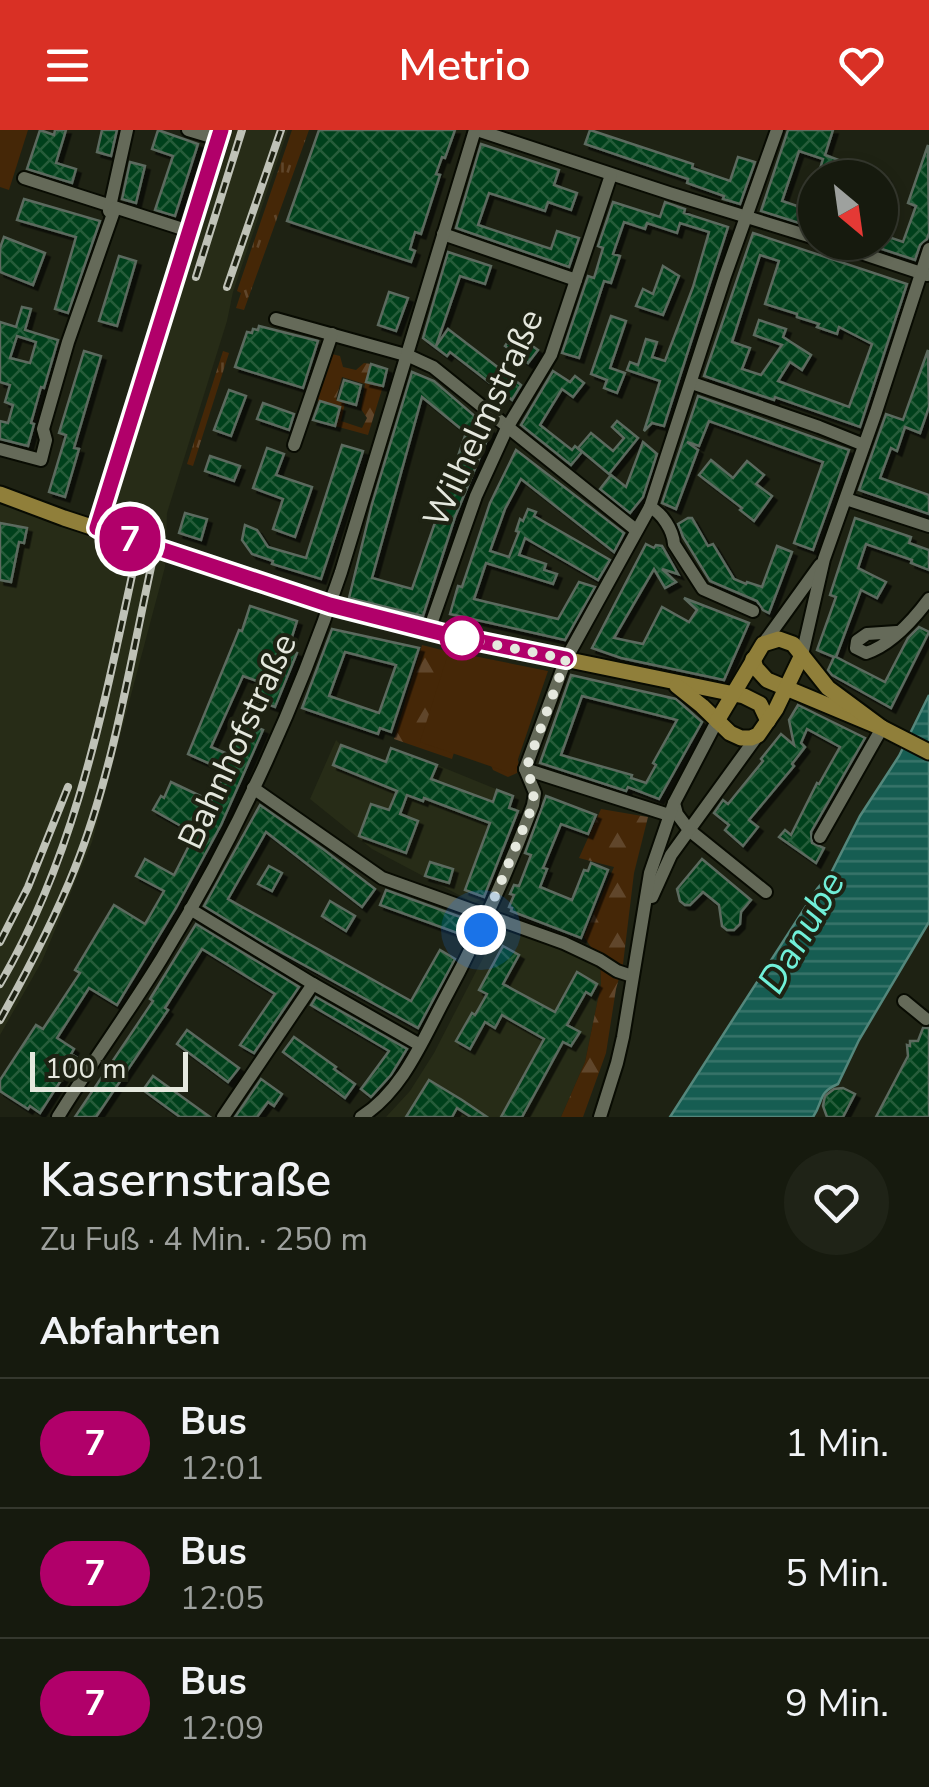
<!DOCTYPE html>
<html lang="de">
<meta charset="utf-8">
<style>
body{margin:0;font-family:"Nunito Sans",sans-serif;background:#1f2317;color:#f1f3f6;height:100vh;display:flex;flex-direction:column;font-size:38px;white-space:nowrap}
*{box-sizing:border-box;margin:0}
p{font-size:32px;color:#9ea19e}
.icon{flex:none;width:55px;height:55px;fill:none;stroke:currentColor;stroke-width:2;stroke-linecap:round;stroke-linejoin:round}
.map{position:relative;height:987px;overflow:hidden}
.drawer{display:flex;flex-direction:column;background:#161a0e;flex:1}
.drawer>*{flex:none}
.badge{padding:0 20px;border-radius:32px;font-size:35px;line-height:65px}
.needle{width:65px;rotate:151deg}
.tools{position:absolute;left:798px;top:30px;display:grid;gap:20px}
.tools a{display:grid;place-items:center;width:100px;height:100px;border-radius:50%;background:#161a0e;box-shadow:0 5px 15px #0003,0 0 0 2px #35382e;font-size:50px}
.scale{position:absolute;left:30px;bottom:25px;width:158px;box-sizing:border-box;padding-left:10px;border:5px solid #e5e8de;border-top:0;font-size:28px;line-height:35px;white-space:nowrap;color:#e5e8de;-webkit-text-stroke:8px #1e2213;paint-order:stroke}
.you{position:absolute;width:50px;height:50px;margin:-25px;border:8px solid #fff;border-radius:50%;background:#1a73e8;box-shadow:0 0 0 15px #1a73e833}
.map>.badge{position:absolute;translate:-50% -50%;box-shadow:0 0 0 5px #fff}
h2{padding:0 40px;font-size:38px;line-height:90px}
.round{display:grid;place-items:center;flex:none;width:105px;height:105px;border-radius:52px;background:#1f2317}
.overview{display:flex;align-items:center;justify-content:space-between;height:170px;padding:0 40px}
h1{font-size:48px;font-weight:600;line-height:75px}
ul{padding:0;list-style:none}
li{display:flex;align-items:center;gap:30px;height:130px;padding:0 40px;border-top:2px solid #35382e}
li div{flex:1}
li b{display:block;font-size:38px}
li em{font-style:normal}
li .badge{min-width:110px;font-weight:700;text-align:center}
header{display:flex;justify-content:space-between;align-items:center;height:130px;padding:0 40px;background:#d93025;color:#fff;font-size:45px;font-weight:600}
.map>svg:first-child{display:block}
.built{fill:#272c17}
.grass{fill:url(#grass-tufts)}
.forest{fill:url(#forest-firs);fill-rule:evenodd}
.park{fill:#452707}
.water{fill:url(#water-rules);stroke:#54877c;stroke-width:2.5}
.building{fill:url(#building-cross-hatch);stroke:#5c6b5f;stroke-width:2.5;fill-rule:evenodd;filter:url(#shadow)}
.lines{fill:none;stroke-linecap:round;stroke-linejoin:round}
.minor-casing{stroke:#080b02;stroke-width:16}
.major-casing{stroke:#080b02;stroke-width:19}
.minor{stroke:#656a59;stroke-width:12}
.major{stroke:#907f3a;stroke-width:15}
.rail-casing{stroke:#bfc2b7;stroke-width:8}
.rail{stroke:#1e2213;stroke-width:4;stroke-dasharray:11;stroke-linecap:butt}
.line-casing{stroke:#fff;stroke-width:22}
.line{stroke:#b1006a;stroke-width:15}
.walk{stroke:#e5e8de;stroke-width:10;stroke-dasharray:0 18}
.stop-dot{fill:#fff;stroke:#b1006a;stroke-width:5}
.labels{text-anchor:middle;stroke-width:8;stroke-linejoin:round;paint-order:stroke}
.street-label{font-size:35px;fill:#e5e8de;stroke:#1e2213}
.water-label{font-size:38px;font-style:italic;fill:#70efd8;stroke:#1e2213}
</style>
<header><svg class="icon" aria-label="menu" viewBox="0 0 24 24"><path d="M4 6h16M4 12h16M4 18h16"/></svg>Metrio<svg class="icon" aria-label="heart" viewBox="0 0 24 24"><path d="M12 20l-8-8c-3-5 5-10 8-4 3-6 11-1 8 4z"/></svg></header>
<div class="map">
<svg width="929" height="987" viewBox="0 0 929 987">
<defs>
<pattern id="grass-tufts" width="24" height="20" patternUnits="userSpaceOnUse" patternTransform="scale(2.5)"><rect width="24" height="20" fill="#452707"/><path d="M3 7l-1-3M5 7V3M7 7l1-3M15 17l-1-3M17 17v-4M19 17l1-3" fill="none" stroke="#60462b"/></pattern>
<pattern id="forest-firs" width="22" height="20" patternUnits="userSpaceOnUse" patternTransform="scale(2.5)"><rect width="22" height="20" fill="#452707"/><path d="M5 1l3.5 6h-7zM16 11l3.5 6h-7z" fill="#60462b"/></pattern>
<pattern id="water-rules" width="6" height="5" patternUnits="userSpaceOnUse" patternTransform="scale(2.5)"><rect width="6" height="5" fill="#165d52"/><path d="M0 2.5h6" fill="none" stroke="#38746a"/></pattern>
<pattern id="building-cross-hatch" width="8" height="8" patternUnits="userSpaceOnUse" patternTransform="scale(2.5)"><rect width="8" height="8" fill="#02411a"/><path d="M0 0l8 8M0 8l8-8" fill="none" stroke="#275c3b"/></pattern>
<filter id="shadow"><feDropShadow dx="4.5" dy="4.5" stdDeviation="0" flood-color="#0009"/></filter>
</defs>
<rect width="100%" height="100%" fill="#1e2213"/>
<g class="built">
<polygon points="233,0 288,0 233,162 227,191 167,383 165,437 92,712 42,831 0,905 0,364 116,405 114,375 116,366"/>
<polygon points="336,610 341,615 386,632 437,635 513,666 509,677 518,681 485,768 474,773 372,719 310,669"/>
<polygon points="500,795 600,837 601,854 585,932 561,987 386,987 410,961 434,923"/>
</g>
<g class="grass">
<polygon points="292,0 309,0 244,180 236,178 241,163 237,161"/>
<polygon points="223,221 229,223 193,336 187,334"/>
</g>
<g class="forest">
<path d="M 328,223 L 340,226 L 343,237 L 356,240 L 364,233 L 371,234 L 366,252 L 383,256 L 368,305 L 335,296 L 340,277 L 313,269 ZM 342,247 L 365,254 L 361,279 L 367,288 L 362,298 L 341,291 L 345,273 L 336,269 Z"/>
<polygon points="422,515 517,539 515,616 519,635 517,643 508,647 493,640 467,580 452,629 394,609"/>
<polygon points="601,679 648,687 634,743 623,834 616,859 606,923 583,987 561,987 585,932 601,854 600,830 584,807 614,737 579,728"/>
</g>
<g class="park">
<polygon points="0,0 28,0 9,60 0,57"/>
<polygon points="449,521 548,541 513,644 420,612"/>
</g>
<path class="water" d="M 929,565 L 929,792 L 859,910 L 838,954 C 817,963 824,971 813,987 L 670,987 L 817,759 L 832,741 L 860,686 L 899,626 Z"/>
<g class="building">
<polygon points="40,0 54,5 55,0 66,0 56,33 76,39 72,53 27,39"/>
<polygon points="102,0 117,0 111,26 97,22"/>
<polygon points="158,0 198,14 175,86 155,80 173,26 152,19"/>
<polygon points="319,0 455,0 445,28 442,27 436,44 440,45 421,104 415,102 410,119 415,121 411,132 287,91"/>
<polygon points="590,0 693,34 692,38 730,51 738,27 755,32 740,74 723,69 724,66 687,53 688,49 585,14"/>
<polygon points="788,0 833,0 825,25 887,48 827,48 818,45 823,29 799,21 782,71 815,82 815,98 761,81"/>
<polygon points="481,14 559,40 554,55 577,63 571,80 548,72 545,81 489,63 478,95 551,119 557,101 579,108 569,137 456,98"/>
<polygon points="928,15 929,103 927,109 920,115 915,130 861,112 880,112 880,104 903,112 916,76 908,73"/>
<polygon points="130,32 145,36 136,73 122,69"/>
<polygon points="24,69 100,91 68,183 55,179 76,107 17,90"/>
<polygon points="613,72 660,87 665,72 685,79 684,83 728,97 664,296 652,293 644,301 660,251 627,240 630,232 638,235 646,209 657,212 652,227 665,231 693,157 709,102 680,93 677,103 647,93 645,99 624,92 613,124 620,126 611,153 604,151 579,228 562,223 588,146 594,148 603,118 598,116"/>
<path d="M 753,103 L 907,154 L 860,297 L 775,267 L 774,270 L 704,246 ZM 760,125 L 779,131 L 765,174 L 797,184 L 797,187 L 819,194 L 817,197 L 837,204 L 839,197 L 872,214 L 849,277 L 778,251 L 790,232 L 802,240 L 811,225 L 783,207 L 786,199 L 759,190 L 754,205 L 782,215 L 761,245 L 742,239 L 750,218 L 732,212 Z"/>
<polygon points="4,107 45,123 33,155 0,142 0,118"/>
<polygon points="448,122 491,136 485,154 460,146 436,216 448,199 521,255 512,270 450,222 447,226 423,208"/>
<polygon points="119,126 136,131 117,196 99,191"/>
<polygon points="663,136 679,146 663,185 636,176 643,159 653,164"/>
<polygon points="389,162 408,168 396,201 378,195"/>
<path d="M 22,177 L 31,179 L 25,200 L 58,210 L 44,258 L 41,257 L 31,293 L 34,294 L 28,316 L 0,309 L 0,291 L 8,293 L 13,275 L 5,272 L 10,255 L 0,252 L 0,192 L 16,197 ZM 17,206 L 36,212 L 30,233 L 10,228 Z"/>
<polygon points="611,186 626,191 610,238 625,243 617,263 604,258 607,250 591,244"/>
<polygon points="259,196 318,211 303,258 235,237 247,202 252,203 253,199 258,200"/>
<polygon points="514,203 538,220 528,233 505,216"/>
<polygon points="928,220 929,277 920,303 905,297 897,321 891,318 880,348 929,365 929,384 859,360 886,284 903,290"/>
<polygon points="84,221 101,226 74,318 79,319 65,367 49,362 66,305 59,303"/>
<polygon points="371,234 387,239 383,256 366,252"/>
<polygon points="553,241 570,252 575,246 584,253 573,267 562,259 540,295 572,320 575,316 582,322 571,335 521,295"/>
<path d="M 412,242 L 434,251 L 491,300 L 455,387 L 423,486 L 349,468 L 372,374 ZM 422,267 L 466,303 L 412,459 L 372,448 Z"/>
<polygon points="344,250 361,255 356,275 338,270"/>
<polygon points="229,260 246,266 231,306 214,300"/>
<polygon points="698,266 849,320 813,420 794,413 823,332 709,291 699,316 687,312 698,320 676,379 662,373"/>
<polygon points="320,271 340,277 335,296 313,290"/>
<polygon points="263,273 294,284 289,300 257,289"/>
<polygon points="617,291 638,308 609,344 578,318 591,303 613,321 624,308 612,297"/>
<polygon points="643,312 657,324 643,367 630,383 600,359 611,345 626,357"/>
<polygon points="342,315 363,321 321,449 272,434 273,431 252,424 242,410 245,395 257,400 268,417 306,428"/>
<polygon points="267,318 284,324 276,345 312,357 295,407 273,399 283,369 253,358"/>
<polygon points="516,320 624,403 614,422 521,349 505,379 490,421 509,427 519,402 516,401 520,389 523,391 528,379 536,382 534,386 610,430 598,450 525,408 519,425 546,434 544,440 557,444 553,454 486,433 474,469 558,489 579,452 595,457 565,510 450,484 458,456 462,457 490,373"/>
<polygon points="210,326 240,336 234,351 205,341"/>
<polygon points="711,330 733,348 747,331 764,345 756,354 772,366 754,391 740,380 742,378 699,345"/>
<polygon points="185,383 207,389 201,410 179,403"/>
<polygon points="688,388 692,388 708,416 713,414 734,449 746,454 747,452 762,457 777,416 792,422 769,483 763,480 757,471 710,451 683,407 678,394"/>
<polygon points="855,388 911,407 909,413 929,420 929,440 911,433 912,430 866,414 858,438 886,452 877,468 861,460 836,527 885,552 908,508 919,497 929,502 891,578 832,545 828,540 834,527 817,520 836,467 830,465"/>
<polygon points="0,393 27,398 24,413 19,412 11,452 0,450"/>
<polygon points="646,414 654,418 656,415 662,416 678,444 662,439 676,452 665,458 654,439 614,508 643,514 662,477 689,492 697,480 684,468 749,493 724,550 621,528 592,518"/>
<polygon points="250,476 297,491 288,519 297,523 275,577 253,569 260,552 243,546 211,617 230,625 244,592 263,600 221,695 176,778 117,875 89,858 57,908 74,919 71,924 76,927 40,983 30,976 28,979 0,961 0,950 36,895 43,899 80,843 75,840 114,775 145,794 164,761 136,746 145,729 174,745 195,704 153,680 161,666 164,668 171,652 211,671 226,641 188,624 235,510 239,500 242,501"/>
<path d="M 332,499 L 419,518 L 391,602 L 380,598 L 378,604 L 302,578 ZM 345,522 L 396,535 L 379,583 L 329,566 Z"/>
<path d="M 571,545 L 676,569 L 702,592 L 659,669 L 628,657 L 626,661 L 540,633 ZM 582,566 L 677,590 L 653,633 L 656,635 L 646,653 L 631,648 L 632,645 L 561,625 Z"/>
<polygon points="798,575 865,608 811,702 812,713 824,718 816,733 779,707 785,700 791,705 817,653 819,654 840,617 807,599 801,613 805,617 792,634 794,636 749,690 758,697 743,716 725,700 729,695 714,683 723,670 728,674 763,631 761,629 781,604 794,615 789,590"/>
<polygon points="341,615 386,632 391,618 437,635 431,649 493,672 497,660 513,666 509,678 518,681 484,767 465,760 490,693 424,668 423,671 407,665 400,684 418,691 406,723 359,706 371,674 389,680 397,661 333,635"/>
<polygon points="546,666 596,685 588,704 561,694 543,738 547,739 540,757 572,770 584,740 588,741 591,733 608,740 581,808 511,781 512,778 509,777 514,765 510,764 514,755 519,756 531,725 525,723"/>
<polygon points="260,675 323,719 375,759 362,777 266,702 228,769 411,871 440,820 455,829 418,898 266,814 204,776"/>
<polygon points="702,729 751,770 741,782 740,794 734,800 727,800 722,796 719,775 703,762 690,775 685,775 680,771 677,759"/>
<polygon points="430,732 453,739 449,753 425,746"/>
<polygon points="269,736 282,743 272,761 258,754"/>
<polygon points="386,760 466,789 460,804 380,775"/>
<polygon points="330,771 355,786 346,801 322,786"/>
<polygon points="196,794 299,857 254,923 240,915 275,864 202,819 165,878 168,880 96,987 75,987 153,871 150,869"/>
<polygon points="503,816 519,825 503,854 555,882 577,842 597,854 591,865 586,862 567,895 580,902 571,916 563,912 522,987 501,987 544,909 502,885 495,898 485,892 470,919 456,911 472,883 475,885 487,864 479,860"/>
<polygon points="316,867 407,919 391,945 371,967 361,959 389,921 311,875"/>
<polygon points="923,898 929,898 929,987 876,987 908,926 907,915 910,916 910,911 918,911"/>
<polygon points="187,900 239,938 228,952 177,914"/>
<polygon points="294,907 336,937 334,939 355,954 345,968 283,922"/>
<polygon points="153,946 210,987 180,987 143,960"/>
<polygon points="261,949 282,964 274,976 268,972 257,987 235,987"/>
<polygon points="429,950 462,970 487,987 471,987 457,978 452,987 406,987"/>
<polygon points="843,958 855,964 843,987 827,987 823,976 825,966 834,959"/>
</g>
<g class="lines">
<defs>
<g id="minor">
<polyline points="188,0 218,9"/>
<polyline points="477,0 669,63 815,108"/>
<polyline points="24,48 189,101"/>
<polyline points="109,81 127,0"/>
<polyline points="443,104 576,150"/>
<polyline points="828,112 927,145"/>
<polyline points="276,189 409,226 433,237 636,400"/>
<polyline points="692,253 819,297 864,315"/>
<polyline points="294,315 332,204"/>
<polyline points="0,319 41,330 46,310 43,299 68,212 115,78"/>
<polyline points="846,369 929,396"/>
<path d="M 650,377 C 662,383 673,400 674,414 L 703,459 L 753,481"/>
<polyline points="97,398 221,0"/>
<polyline points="429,500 476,366 507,298 551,225 611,45"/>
<path d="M 897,502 L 867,504 L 857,511 L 856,518 L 866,523 C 891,515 914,489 929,469"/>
<polyline points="763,514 820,435"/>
<polyline points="802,525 824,429 876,282 929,119"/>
<polyline points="525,639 669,685"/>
<polyline points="253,658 382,748 564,813 600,830 617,841 632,846"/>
<polyline points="674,673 677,684 689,700 766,762"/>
<polyline points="820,707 882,598"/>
<polyline points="652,767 671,725 758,605"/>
<polyline points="190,779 313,854 420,915"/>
<polyline points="904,871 926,889"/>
<path d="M 58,987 C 91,933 129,882 162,828 C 236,707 296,576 341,442 L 475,0"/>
<polyline points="223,987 313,854"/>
<path d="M 361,987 C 401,962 421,914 442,874 C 477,810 507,744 533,675 L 535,663 L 525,639 L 566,529 L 650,377 L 725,146 L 777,0"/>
<polyline points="600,987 617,933 623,907 650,743 674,673 717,591"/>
</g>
<g id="major">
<polyline points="0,364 64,388 330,475 448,505 744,566 760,574 768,591"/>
<polyline points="753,529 756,538 767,550 882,598 929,622"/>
<polyline points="677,556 702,576 730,603 741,608 751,608 758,605 776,579 802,525"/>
<polyline points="717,591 763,514 779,509 793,514 828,558 882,598"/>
</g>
</defs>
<use href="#minor" class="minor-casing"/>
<use href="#major" class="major-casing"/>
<use href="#minor" class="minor"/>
<use href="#major" class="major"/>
<defs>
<g id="rail">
<polyline points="196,147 242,0"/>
<polyline points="227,157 281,0"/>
<polyline points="0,812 28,757 68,657"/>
<path d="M 0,854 C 77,723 104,574 136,427"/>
<path d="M 0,890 C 28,840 54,791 75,738 C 113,643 130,533 152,433"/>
</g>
</defs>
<use href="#rail" class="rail-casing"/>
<use href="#rail" class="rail"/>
</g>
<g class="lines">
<defs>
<polyline id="line" points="221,0 97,398 330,475 448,505 566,529"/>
</defs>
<use href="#line" class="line-casing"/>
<use href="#line" class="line"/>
<polyline class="walk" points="462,508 566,529 526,639 534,658 533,675 481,800"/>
</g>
<circle class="stop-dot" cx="462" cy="508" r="20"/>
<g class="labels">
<g class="street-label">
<text transform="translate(483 288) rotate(-65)" y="12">Wilhelmstraße</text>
<text transform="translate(237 611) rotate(-65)" y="12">Bahnhofstraße</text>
</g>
<g class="water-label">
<text transform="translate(801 802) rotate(-60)" y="13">Danube</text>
</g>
</g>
</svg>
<div class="tools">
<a><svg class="needle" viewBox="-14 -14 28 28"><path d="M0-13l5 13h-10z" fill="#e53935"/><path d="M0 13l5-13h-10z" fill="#9ea19e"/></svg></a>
</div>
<div class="scale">100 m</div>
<div class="you" style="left:481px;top:800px"></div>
<b class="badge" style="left:130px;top:409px;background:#b1006a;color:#fff">7</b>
</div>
<section class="drawer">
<div class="overview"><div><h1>Kasernstraße</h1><p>Zu Fuß · 4 Min. · 250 m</p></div><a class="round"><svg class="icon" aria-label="heart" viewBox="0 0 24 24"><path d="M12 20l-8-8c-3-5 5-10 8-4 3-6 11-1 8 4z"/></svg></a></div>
<h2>Abfahrten</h2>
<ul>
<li><span class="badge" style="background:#b1006a;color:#fff">7</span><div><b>Bus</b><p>12:01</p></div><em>1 Min.</em></li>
<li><span class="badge" style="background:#b1006a;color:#fff">7</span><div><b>Bus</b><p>12:05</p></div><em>5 Min.</em></li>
<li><span class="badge" style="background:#b1006a;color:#fff">7</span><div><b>Bus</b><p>12:09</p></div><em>9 Min.</em></li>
</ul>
</section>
